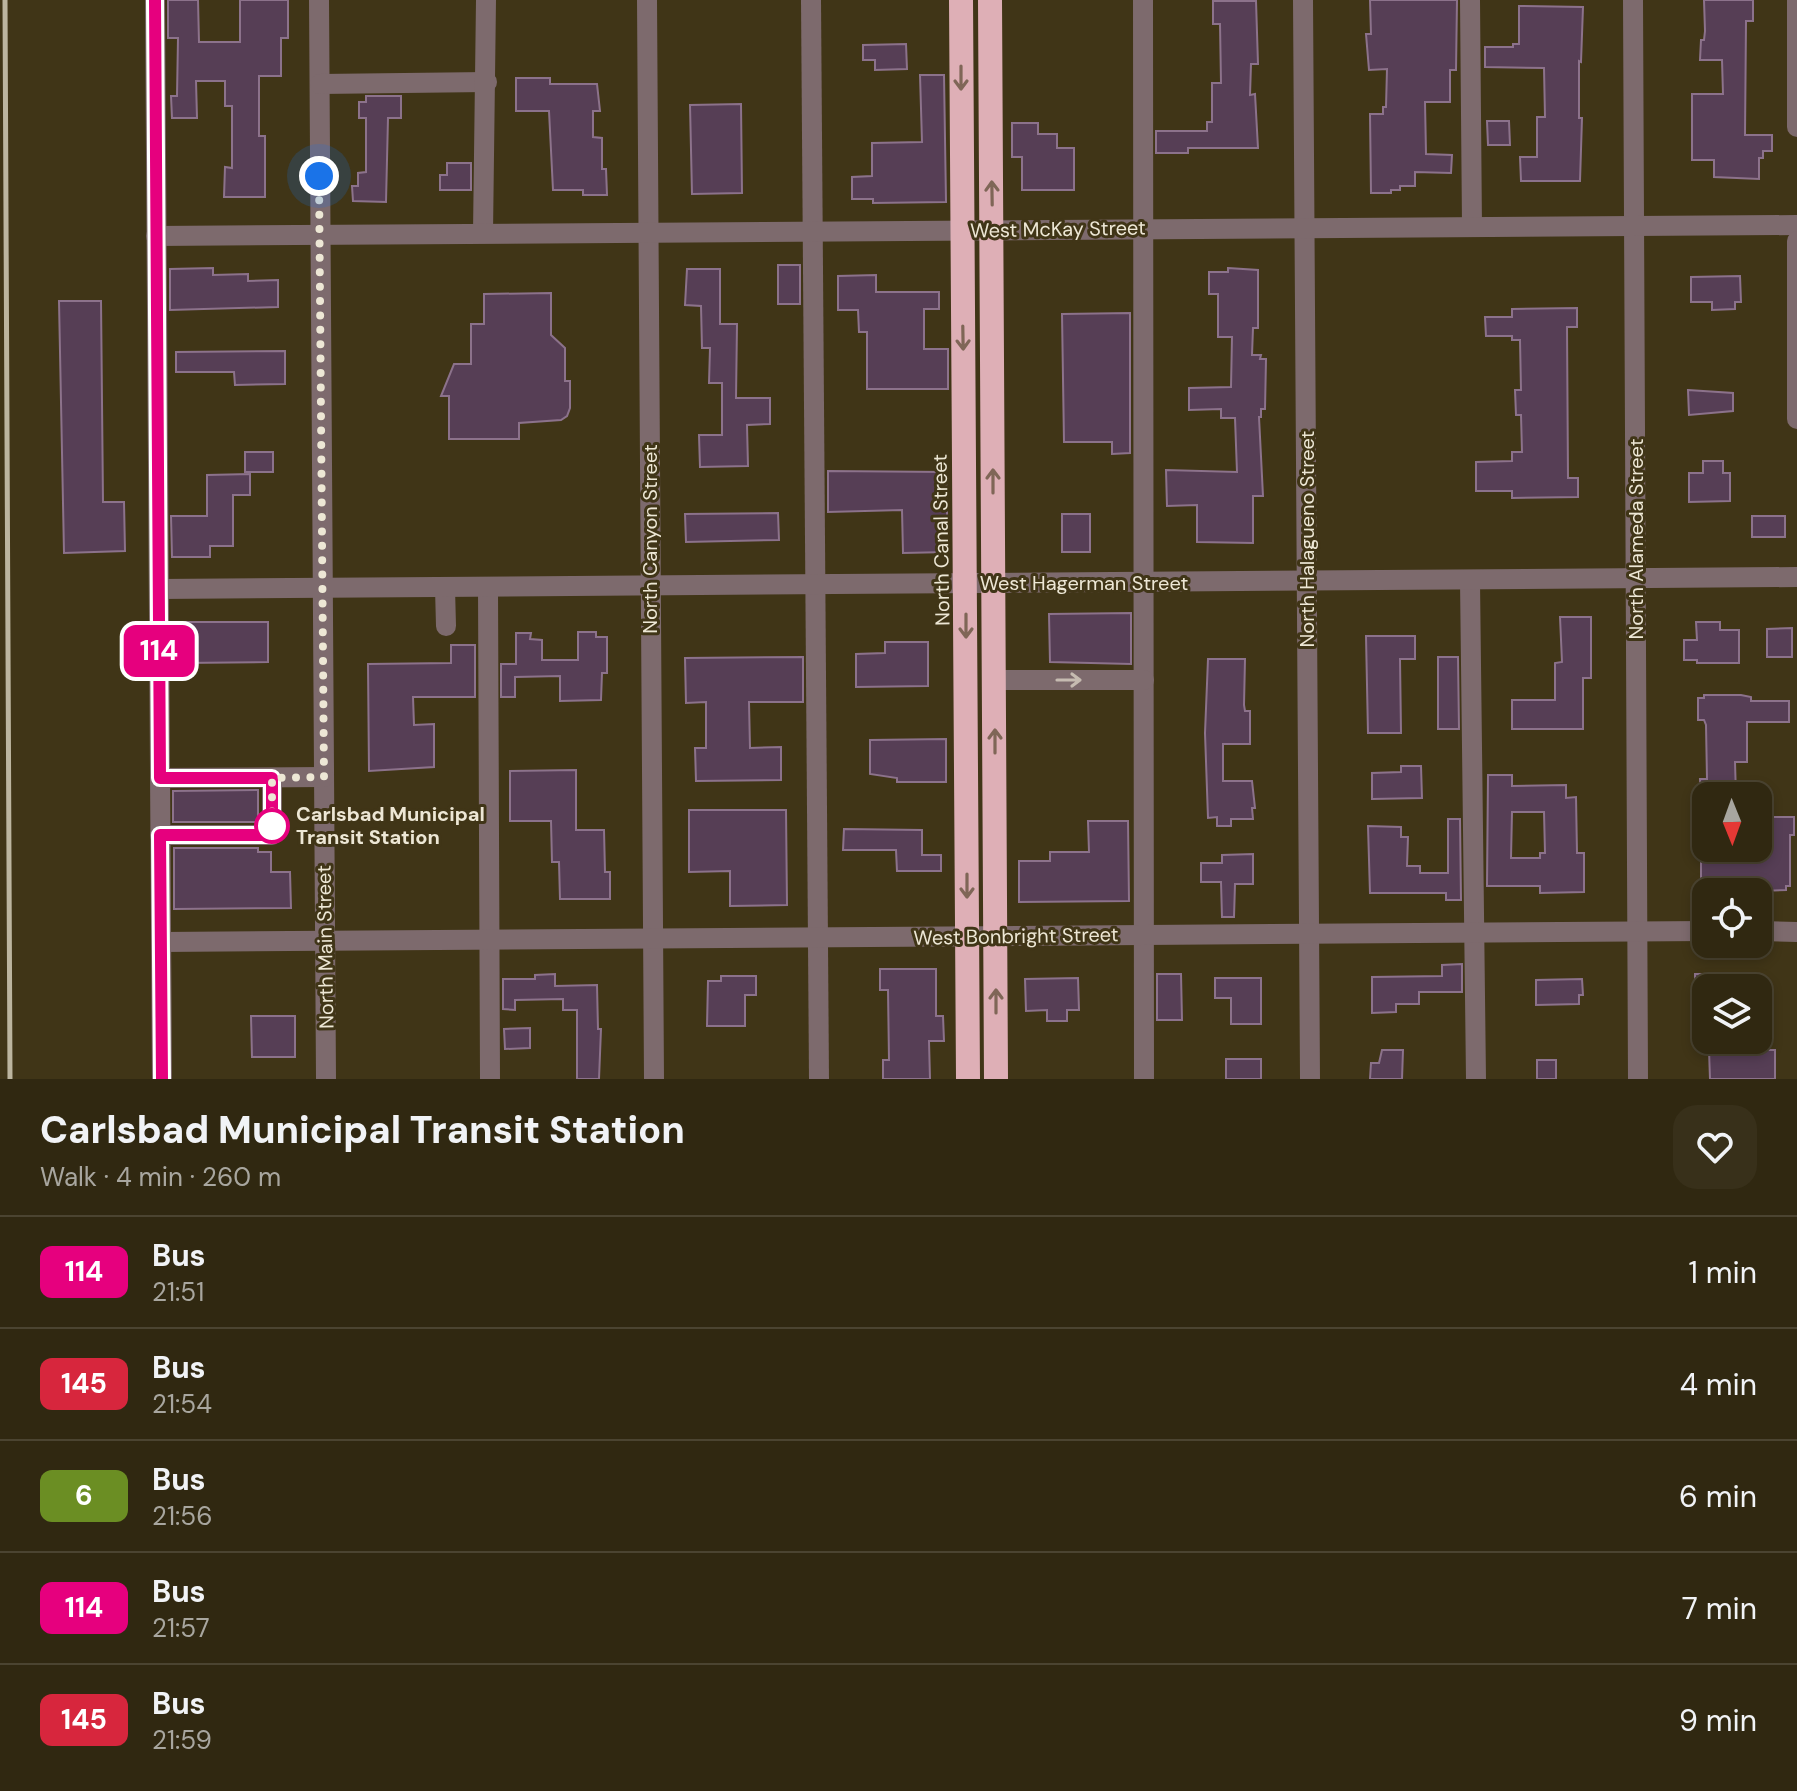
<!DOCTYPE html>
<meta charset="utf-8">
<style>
body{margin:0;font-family:"DM Sans",sans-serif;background:#38301a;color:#f1f3f6;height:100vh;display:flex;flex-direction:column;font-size:30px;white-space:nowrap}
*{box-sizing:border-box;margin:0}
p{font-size:26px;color:#a8a69f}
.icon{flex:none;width:44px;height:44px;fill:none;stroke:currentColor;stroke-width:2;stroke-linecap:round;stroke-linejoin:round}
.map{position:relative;height:1079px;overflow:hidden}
.panel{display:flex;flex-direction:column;background:#302811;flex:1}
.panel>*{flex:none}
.badge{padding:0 16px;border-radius:12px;font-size:28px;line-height:52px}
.needle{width:52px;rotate:179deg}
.tools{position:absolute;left:1692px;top:782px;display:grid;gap:16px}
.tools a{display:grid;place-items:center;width:80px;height:80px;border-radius:16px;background:#302811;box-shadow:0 4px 12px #0003,0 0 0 2px #4b4431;font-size:40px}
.you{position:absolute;width:40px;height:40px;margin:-20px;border:6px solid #fff;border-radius:50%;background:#1a73e8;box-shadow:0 0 0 12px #1a73e833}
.map>.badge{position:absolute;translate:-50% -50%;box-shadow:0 0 0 4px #fff}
.round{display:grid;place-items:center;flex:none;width:84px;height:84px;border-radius:24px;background:#38301a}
.summary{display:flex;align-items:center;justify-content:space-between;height:136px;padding:0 40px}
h1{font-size:38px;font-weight:800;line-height:60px}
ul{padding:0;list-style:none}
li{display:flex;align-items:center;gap:24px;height:112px;padding:0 40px;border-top:2px solid #4b4431}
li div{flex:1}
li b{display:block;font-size:30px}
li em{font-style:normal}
li .badge{min-width:88px;font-weight:700;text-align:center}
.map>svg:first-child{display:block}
.building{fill:#563e55;stroke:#8c728b;stroke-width:2;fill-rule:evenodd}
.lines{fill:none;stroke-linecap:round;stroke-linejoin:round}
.minor{stroke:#7d6a6d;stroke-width:20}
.highway{stroke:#deafb6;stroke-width:24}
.rail{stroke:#bcb59f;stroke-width:5}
.oneway{stroke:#7f6657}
.oneway2{stroke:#c6bbb1}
.line-casing{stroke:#fff;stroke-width:18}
.line{stroke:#e6007e;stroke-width:12}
.walk{stroke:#ede7d5;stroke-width:8;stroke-dasharray:0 14.4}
.stop-dot{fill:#fff;stroke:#e6007e;stroke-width:4}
.labels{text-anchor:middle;stroke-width:6;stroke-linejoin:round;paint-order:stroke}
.street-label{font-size:20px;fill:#ede7d5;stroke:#403517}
.stop-label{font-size:20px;font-weight:bold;fill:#ede7d5;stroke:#403517;text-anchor:start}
</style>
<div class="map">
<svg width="1797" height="1079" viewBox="0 0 1797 1079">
<rect width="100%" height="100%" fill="#403517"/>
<g class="building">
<polygon points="168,0 198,0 199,42 240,42 240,0 288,0 288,38 281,38 281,76 259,76 259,136 265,136 265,197 224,197 225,167 232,168 232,106 225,106 225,81 196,81 197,118 172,118 171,96 177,96 178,38 168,38"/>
<polygon points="1370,0 1457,0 1456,70 1450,70 1450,102 1425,102 1426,154 1452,155 1451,173 1415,172 1415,186 1400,186 1400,190 1391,190 1391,193 1371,193 1370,114 1383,114 1383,107 1386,107 1387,69 1369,70 1366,34 1371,34"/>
<polygon points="1704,0 1753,0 1753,21 1746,21 1745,135 1772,135 1772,151 1763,151 1763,158 1759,158 1759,179 1714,177 1714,160 1692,160 1692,94 1723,94 1722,60 1700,60 1701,40 1704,40 1705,31"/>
<polygon points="1213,1 1256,1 1258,64 1251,64 1250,95 1255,94 1258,148 1188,148 1188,153 1156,153 1156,131 1207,131 1207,122 1212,122 1212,83 1221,83 1220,24 1213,24"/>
<polygon points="1519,6 1583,7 1581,62 1579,61 1579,118 1582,118 1580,181 1521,181 1520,157 1537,157 1537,117 1545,117 1544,68 1485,67 1485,47 1513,47 1513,44 1519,44"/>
<polygon points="906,44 907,69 875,70 875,60 863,60 863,45"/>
<polygon points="920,75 944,75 946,202 873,203 873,199 852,199 852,177 872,176 872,143 922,142"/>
<polygon points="516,78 550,78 550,84 597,84 600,111 593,111 593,137 602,138 602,169 606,169 607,195 583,195 583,190 553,190 549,111 516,111"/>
<polygon points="366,96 401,96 401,118 388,118 386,202 353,201 352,186 358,186 358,173 366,172 366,118 359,118 359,102 366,102"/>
<polygon points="741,104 742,193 692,194 690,105"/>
<polygon points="1487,121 1509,121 1510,145 1488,145"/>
<polygon points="1012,123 1038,123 1038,134 1057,134 1057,148 1074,148 1074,190 1022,190 1022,157 1012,157"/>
<polygon points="447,163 471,163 471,190 440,190 440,175 447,175"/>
<rect x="778" y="265" width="22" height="39"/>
<polygon points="213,268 213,275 248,274 248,281 278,280 278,307 170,310 170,269"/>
<polygon points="1228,268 1258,270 1258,328 1253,328 1252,355 1261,355 1260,359 1266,359 1265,409 1261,409 1261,417 1259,417 1263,496 1253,496 1253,543 1197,542 1197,505 1167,506 1166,470 1237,472 1235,418 1221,418 1221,409 1189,410 1189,388 1231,387 1232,337 1218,337 1218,294 1209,294 1209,272 1228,272"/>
<polygon points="687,269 720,269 720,324 737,324 736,398 770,398 770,424 747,425 748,466 700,467 699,435 722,435 722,383 709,383 710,348 702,348 701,306 685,305"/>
<polygon points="876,275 876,292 939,292 939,309 924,309 924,349 948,349 948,389 867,389 867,332 859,332 858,310 838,310 838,276"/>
<polygon points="1740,276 1741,302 1735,302 1735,309 1712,310 1712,302 1691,302 1691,277"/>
<polygon points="551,293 551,335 565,348 565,381 570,381 570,408 567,416 561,420 519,423 519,439 449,439 449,396 441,396 454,364 471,364 471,324 484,324 484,294"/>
<polygon points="59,301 101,301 103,502 124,502 125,551 64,553"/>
<polygon points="1577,308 1577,327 1567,327 1568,478 1578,478 1578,497 1512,498 1512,491 1476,491 1476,462 1512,461 1512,452 1522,452 1521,415 1516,415 1515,390 1521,390 1520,340 1512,340 1512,336 1486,336 1485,317 1512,317 1512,309"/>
<polygon points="1130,313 1130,453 1112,454 1112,442 1064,442 1062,314"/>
<polygon points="285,351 285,384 235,385 234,372 176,372 176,352"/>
<polygon points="1688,390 1733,393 1733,411 1689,415"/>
<rect x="245" y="452" width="28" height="20"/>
<polygon points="1703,461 1723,461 1723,473 1730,473 1730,501 1689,502 1689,473 1703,473"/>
<polygon points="828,471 946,472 948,552 903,553 902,510 828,512"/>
<polygon points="250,474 250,495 233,495 233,546 210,546 210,557 172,557 171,516 207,516 207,475"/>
<polygon points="778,513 779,540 686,542 685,514"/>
<rect x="1062" y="514" width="28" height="38"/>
<rect x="1752" y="516" width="33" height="21"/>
<polygon points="1131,613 1131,664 1050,662 1049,614"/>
<polygon points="1560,617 1591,617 1591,678 1583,678 1583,729 1512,729 1512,700 1555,700 1555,663 1562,662"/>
<polygon points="181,622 268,622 268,662 181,663"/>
<polygon points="1696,622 1720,622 1720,630 1739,630 1739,663 1697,663 1697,660 1684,660 1684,640 1697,640"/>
<polygon points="1792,628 1792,657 1767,657 1767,629"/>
<polygon points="578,632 596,632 596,637 607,637 607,673 602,673 601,700 560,701 560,676 515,677 515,697 501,697 501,664 516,664 516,633 531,633 530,639 542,640 542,660 578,660"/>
<polygon points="1366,636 1415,636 1415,659 1400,659 1401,733 1368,733"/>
<polygon points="885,642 928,642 928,686 856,687 856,654 885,653"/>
<polygon points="451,645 475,645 475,697 413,697 414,725 434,724 434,767 369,771 368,664 451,663"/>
<polygon points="803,657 803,702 749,702 750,748 781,747 781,780 696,781 695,748 706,748 706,702 686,703 685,658"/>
<polygon points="1438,657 1458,657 1459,729 1438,729"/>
<polygon points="1208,659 1245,659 1244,705 1245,711 1250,711 1250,744 1223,744 1223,781 1252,781 1255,808 1252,808 1253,819 1231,819 1231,826 1217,826 1217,817 1208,818 1205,733"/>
<polygon points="1704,695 1741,695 1751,697 1751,701 1789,701 1789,722 1747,722 1747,762 1735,762 1736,796 1701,796 1700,779 1707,779 1706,725 1704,720 1698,720 1698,698 1704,698"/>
<polygon points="946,739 946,782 897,782 897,778 870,774 870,740"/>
<polygon points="1401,766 1421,766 1422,798 1372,799 1372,773 1401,772"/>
<polygon points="576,770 576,830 604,830 605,872 610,872 610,899 560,899 559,862 552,862 551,821 510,821 510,771"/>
<path d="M 1488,775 L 1512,775 L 1512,786 L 1566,785 L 1566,798 L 1576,797 L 1577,853 L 1584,853 L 1584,892 L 1540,893 L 1540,886 L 1487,886 ZM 1512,812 L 1544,812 L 1545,853 L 1540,853 L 1540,858 L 1511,858 Z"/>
<polygon points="258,790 258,822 173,822 173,791"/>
<polygon points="689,810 786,810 787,905 730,906 730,871 689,872"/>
<polygon points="1758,817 1794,817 1794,835 1790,835 1790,886 1786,886 1786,890 1760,891 1760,879 1731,880 1731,892 1701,892 1701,848 1758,848"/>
<polygon points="1448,819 1460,819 1461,900 1446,900 1446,893 1370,893 1368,826 1401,827 1401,837 1408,837 1407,866 1420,866 1420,873 1448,873"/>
<polygon points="1088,821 1128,821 1129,901 1019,902 1019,861 1050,861 1050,852 1089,852"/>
<polygon points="844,829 922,830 922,855 941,855 941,871 897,871 896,850 843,850"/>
<polygon points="174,848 258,848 258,852 271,852 271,872 290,872 291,908 174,909"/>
<polygon points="1253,854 1253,884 1235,884 1234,917 1222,917 1221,882 1201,882 1201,863 1222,863 1222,855"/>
<polygon points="1462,964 1462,992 1419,992 1419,1004 1396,1004 1396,1012 1372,1013 1372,977 1442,976 1442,965"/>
<polygon points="880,969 936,969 936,1016 943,1016 944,1041 929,1041 930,1079 883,1079 883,1060 889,1060 888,990 880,990"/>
<polygon points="555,974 555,986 597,985 598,1029 601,1029 599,1079 577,1079 577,1010 563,1010 563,999 515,1000 515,1010 503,1009 503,979 535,979 535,975"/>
<polygon points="1157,974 1181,974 1182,1020 1157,1020"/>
<rect x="1695" y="974" width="40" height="14"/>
<polygon points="721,976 756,976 756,995 745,995 745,1026 707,1026 708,981 721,981"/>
<polygon points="1078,978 1079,1010 1067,1010 1067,1021 1047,1021 1047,1010 1026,1011 1025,979"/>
<polygon points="1215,978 1261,978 1261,1024 1231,1024 1231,998 1215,998"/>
<polygon points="1582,979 1583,995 1579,995 1579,1004 1536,1005 1536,980"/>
<polygon points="251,1016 295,1016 295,1057 252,1057"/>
<polygon points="530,1028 530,1048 505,1049 504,1029"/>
<polygon points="1382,1050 1403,1050 1402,1079 1370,1079 1371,1063 1379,1063"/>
<polygon points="1709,1050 1775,1050 1775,1079 1710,1079"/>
<rect x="1226" y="1059" width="35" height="20"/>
<rect x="1537" y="1060" width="19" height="19"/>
</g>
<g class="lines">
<g class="minor">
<polyline points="155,0 162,1079"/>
<polyline points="319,0 326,1079"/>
<polyline points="647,0 654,1079"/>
<polyline points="811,0 819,1079"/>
<polyline points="1143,0 1144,1079"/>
<polyline points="1303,0 1310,1079"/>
<polyline points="1470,0 1472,227"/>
<polyline points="1633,0 1638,1079"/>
<polyline points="1797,0 1797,127"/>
<polyline points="320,84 487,82"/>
<polyline points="483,233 486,0"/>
<polyline points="156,236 1797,225"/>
<polyline points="1797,241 1797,419"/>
<polyline points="1470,581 1476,1079"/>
<polyline points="488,587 490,1079"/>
<polyline points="445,588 446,626"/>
<polyline points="159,589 1797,577"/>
<polyline points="994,680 1144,680"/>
<polyline points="160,778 324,777"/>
<polyline points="160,835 272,835 272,778"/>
<polyline points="1758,931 1797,932"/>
<polyline points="162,942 1706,931"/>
</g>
<g class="highway">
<polyline points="961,0 968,1079"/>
<polyline points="990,0 996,1079"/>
</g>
<polyline class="rail" points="5,0 10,1079"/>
</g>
<defs><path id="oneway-shaft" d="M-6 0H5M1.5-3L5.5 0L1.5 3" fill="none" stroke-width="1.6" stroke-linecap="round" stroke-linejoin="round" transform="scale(2)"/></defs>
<g class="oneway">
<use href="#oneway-shaft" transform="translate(961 78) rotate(90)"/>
<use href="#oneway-shaft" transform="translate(992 193) rotate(-91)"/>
<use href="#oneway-shaft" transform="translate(963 338) rotate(89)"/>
<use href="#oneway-shaft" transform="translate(993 481) rotate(-90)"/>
<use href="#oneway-shaft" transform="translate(966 626) rotate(90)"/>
<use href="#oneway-shaft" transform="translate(995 741) rotate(-90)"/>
<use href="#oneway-shaft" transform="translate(967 886) rotate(90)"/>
<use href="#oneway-shaft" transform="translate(996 1001) rotate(-90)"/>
</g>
<use class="oneway2" href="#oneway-shaft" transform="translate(1069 680)"/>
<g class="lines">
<defs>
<polyline id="line" points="155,0 160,778 272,778 272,835 160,835 162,1079"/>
</defs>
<use href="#line" class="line-casing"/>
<use href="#line" class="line"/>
<polyline class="walk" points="272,826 272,778 324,777 319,176"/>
</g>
<circle class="stop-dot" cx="272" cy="826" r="16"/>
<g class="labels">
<g class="street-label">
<text transform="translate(1058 229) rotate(-1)" y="7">West McKay Street</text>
<text transform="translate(650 539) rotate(-90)" y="7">North Canyon Street</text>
<text transform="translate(1307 539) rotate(-90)" y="7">North Halagueno Street</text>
<text transform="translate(1636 539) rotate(-90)" y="7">North Alameda Street</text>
<text transform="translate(941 540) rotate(-91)" y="7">North Canal Street</text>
<text x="1084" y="590">West Hagerman Street</text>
<text transform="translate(1016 936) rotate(-1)" y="7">West Bonbright Street</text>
<text transform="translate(325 947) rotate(-91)" y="7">North Main Street</text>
</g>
<g class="stop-label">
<text x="296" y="821">Carlsbad Municipal<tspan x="296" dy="23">Transit Station</tspan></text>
</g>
</g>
</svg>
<div class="tools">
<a><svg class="needle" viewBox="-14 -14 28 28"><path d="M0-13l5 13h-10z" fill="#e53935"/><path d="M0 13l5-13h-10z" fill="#a8a69f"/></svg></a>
<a><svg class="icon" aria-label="locate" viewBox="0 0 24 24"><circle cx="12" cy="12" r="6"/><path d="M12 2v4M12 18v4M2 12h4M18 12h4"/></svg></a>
<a><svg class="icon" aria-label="layers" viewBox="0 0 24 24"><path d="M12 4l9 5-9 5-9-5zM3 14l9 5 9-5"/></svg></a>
</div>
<div class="you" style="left:319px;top:176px"></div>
<b class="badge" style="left:159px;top:651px;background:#e6007e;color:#fff">114</b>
</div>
<section class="panel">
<div class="summary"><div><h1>Carlsbad Municipal Transit Station</h1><p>Walk · 4 min · 260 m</p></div><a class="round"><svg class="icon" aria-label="heart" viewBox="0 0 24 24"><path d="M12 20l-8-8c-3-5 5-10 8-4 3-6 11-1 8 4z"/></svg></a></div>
<ul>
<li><span class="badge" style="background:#e6007e;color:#fff">114</span><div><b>Bus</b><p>21:51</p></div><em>1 min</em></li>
<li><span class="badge" style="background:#d7263d;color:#fff">145</span><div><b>Bus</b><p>21:54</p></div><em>4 min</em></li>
<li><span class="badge" style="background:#6b8e23;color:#fff">6</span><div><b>Bus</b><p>21:56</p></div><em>6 min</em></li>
<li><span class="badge" style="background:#e6007e;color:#fff">114</span><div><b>Bus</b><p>21:57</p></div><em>7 min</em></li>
<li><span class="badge" style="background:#d7263d;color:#fff">145</span><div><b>Bus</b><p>21:59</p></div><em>9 min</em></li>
</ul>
</section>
